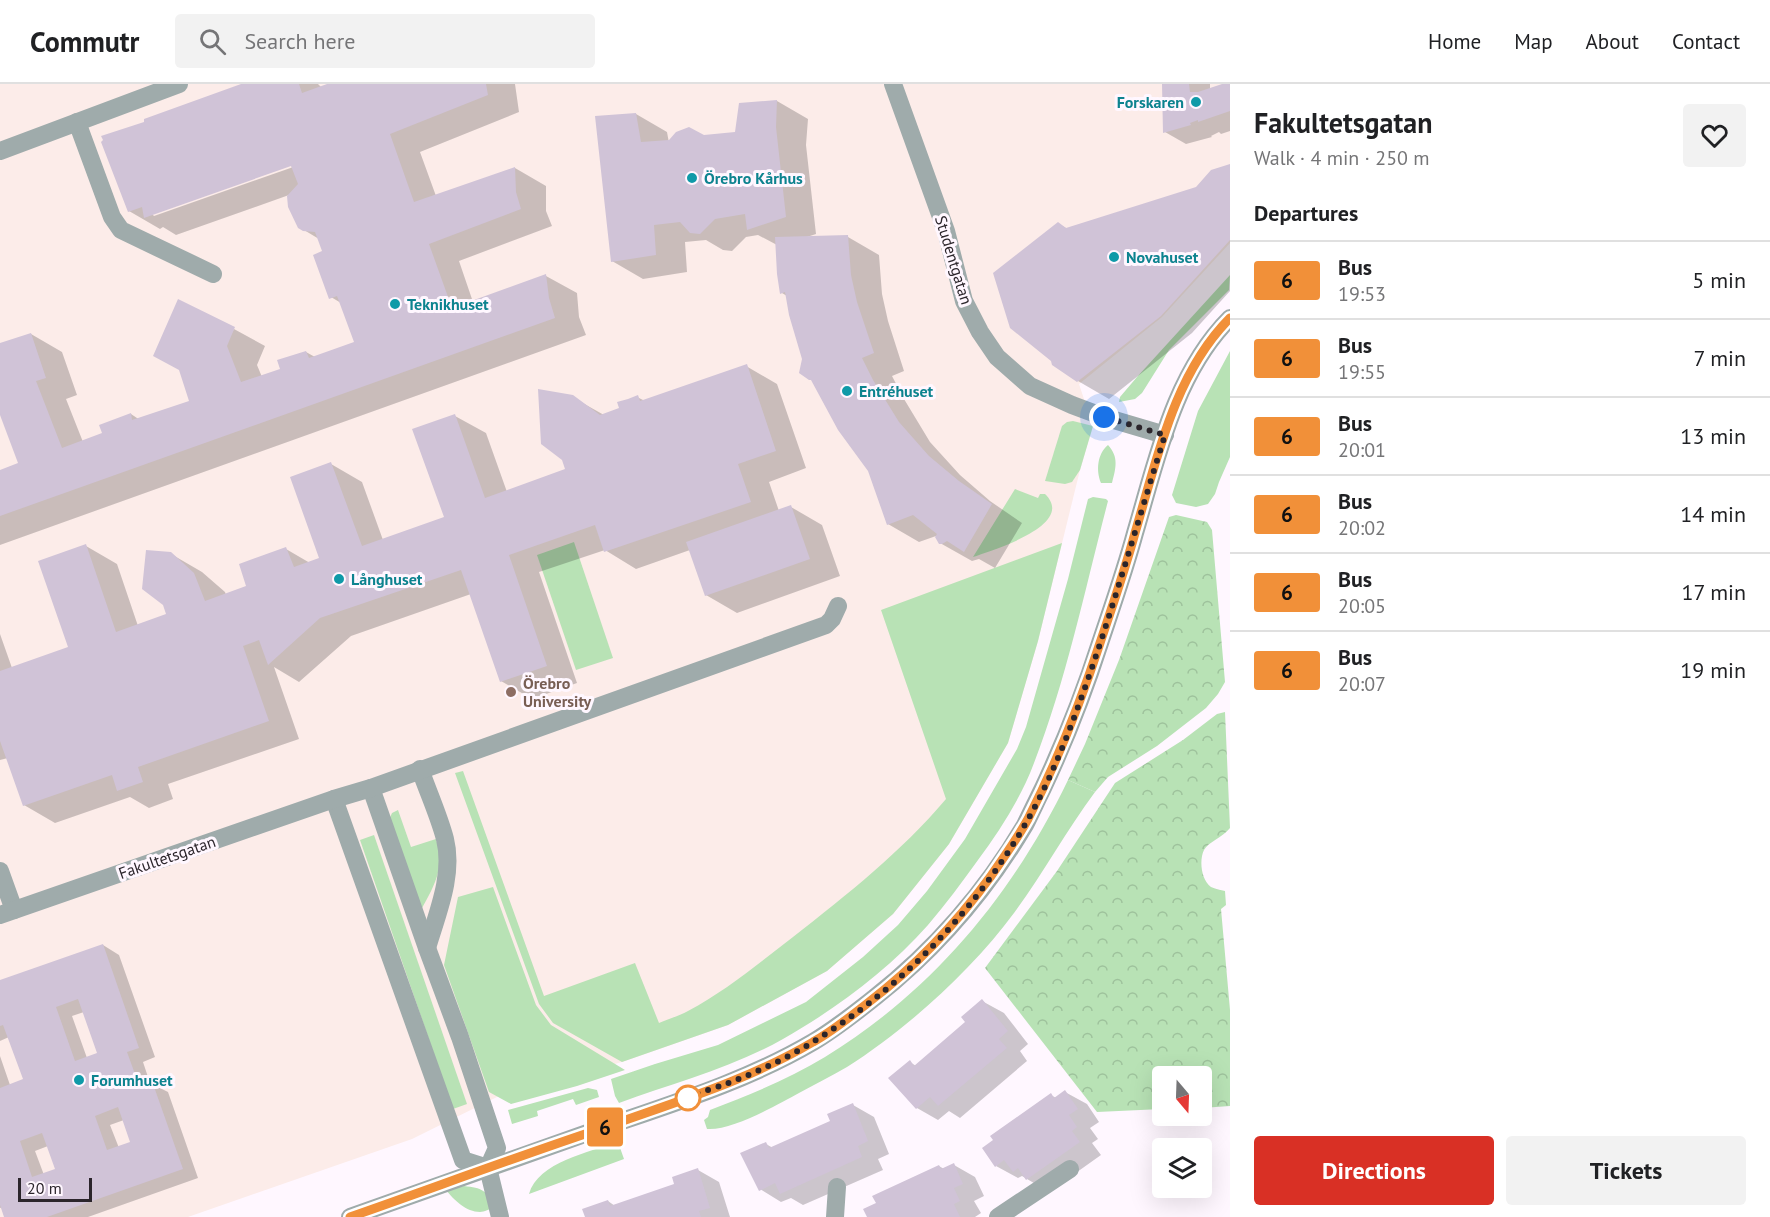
<!DOCTYPE html>
<meta charset="utf-8">
<style>
body{margin:0;font-family:"PT Sans",sans-serif;background:#f2f2f2;color:#202124;height:100vh;display:flex;flex-direction:column;font-size:22px;white-space:nowrap}
*{box-sizing:border-box;margin:0}
p{font-size:20px;color:#757577}
.icon{flex:none;width:33px;height:33px;fill:none;stroke:currentColor;stroke-width:2;stroke-linecap:round;stroke-linejoin:round}
.map{position:relative;flex:1;overflow:hidden}
.panel{display:flex;flex-direction:column;background:#fff;width:540px}
.panel>*{flex:none}
.badge{padding:0 12px;border-radius:4px;font-size:21px;line-height:39px}
.needle{width:39px;rotate:161deg}
.buttons{position:absolute;left:1152px;top:982px;display:grid;gap:12px}
.buttons a{display:grid;place-items:center;width:60px;height:60px;border-radius:6px;background:#fff;box-shadow:0 6px 24px #0002;font-size:30px}
.scale{position:absolute;left:18px;bottom:15px;width:74px;box-sizing:border-box;padding-left:6px;border:3px solid #2b252b;border-top:0;font-size:16px;line-height:21px;white-space:nowrap;color:#2b252b;-webkit-text-stroke:4px #fff7ff;paint-order:stroke}
.you{position:absolute;width:30px;height:30px;margin:-15px;border:4px solid #fff;border-radius:50%;background:#1a73e8;box-shadow:0 0 0 9px #1a73e833}
.map>.badge{position:absolute;translate:-50% -50%;box-shadow:0 0 0 3px #fff}
h2{padding:0 24px;font-size:22px;line-height:54px}
.round{display:grid;place-items:center;flex:none;width:63px;height:63px;border-radius:6px;background:#f2f2f2}
.headline{display:flex;align-items:center;justify-content:space-between;height:102px;padding:0 24px}
h1{font-size:28px;font-weight:800;line-height:45px}
.primary-button{display:flex;gap:12px;margin-top:auto;padding:12px 24px}
.primary-button a{flex:1;height:69px;border-radius:6px;background:#d93025;color:#fff;font-size:24px;font-weight:800;line-height:69px;text-align:center}
.primary-button a+a{background:#f2f2f2;color:#202124}
ul{padding:0;list-style:none}
li{display:flex;align-items:center;gap:18px;height:78px;padding:0 24px;border-top:2px solid #e0e0e0}
li div{flex:1}
li b{display:block;font-size:22px}
li em{font-style:normal}
li .badge{min-width:66px;font-weight:700;text-align:center}
header{display:flex;align-items:center;gap:36px;box-sizing:border-box;height:84px;padding:0 30px;background:#fff;border-bottom:2px solid #e0e0e0}
header strong{font-size:28px}
nav{display:flex;gap:33px;margin-inline-start:auto;font-size:21px}
.search{width:420px;height:54px;background:#f2f2f2;display:flex;align-items:center;gap:15px;box-sizing:border-box;padding:0 21px;border-radius:6px;color:#757577;font-size:22px}
main{display:flex;flex:1;min-height:0}
.map>svg:first-child{display:block}
.education{fill:#fcece9}
.green{fill:#b8e2b5}
.forest{fill:url(#forest-crowns)}
.shadow{fill:#0003;fill-rule:evenodd}
.building{fill:#d0c3d7;fill-rule:evenodd}
.lines{fill:none;stroke-linecap:round;stroke-linejoin:round}
.minor{stroke:#9fabab;stroke-width:18}
.line-casing{stroke:#fff;stroke-width:14}
.line{stroke:#f19039;stroke-width:9}
.walk{stroke:#2b252b;stroke-width:6;stroke-dasharray:0 10.8}
.culture-dot{fill:#0f9aa8;stroke:#fff7ff;stroke-width:2}
.education-dot{fill:#8d6e63;stroke:#fff7ff;stroke-width:2}
.stop-dot{fill:#fff;stroke:#f19039;stroke-width:3}
.labels{text-anchor:middle;stroke-width:6;stroke-linejoin:round;paint-order:stroke}
.culture-label{font-size:16px;font-weight:bold;fill:#0d838f;stroke:#fff7ff;text-anchor:start}
.street-label{font-size:16px;fill:#2b252b;stroke:#fff7ff}
.education-label{font-size:16px;font-weight:bold;fill:#785e54;stroke:#fff7ff;text-anchor:start}
</style>
<header>
<strong>Commutr</strong>
<div class="search"><svg class="icon" aria-label="search" viewBox="0 0 24 24"><circle cx="10" cy="10" r="6"/><path d="M15 15l6 6"/></svg>Search here</div>
<nav><a>Home</a><a>Map</a><a>About</a><a>Contact</a></nav>
</header>
<main>
<div class="map">
<svg width="1230" height="1133" viewBox="0 0 1230 1133">
<defs>
<pattern id="forest-crowns" width="20" height="18" patternUnits="userSpaceOnUse" patternTransform="scale(1.5)"><rect width="20" height="18" fill="#b8e2b5"/><path d="M2 6a3 3 0 1 1 6 0M12 15a3 3 0 1 1 6 0" fill="none" stroke="#9ec29c"/></pattern>
</defs>
<rect width="100%" height="100%" fill="#fff7ff"/>
<polygon class="education" points="0,0 1230,0 1230,159 1162,233 1079,300 1093,342 1080,386 1038,557 1008,659 949,760 893,830 827,887 728,941 622,978 499,1012 412,1055 188,1133 0,1133"/>
<g class="green">
<polygon points="1230,191 1229,206 1169,266 1142,309 1135,315 1119,318 1120,313 1137,293"/>
<polygon points="1230,267 1230,373 1219,398 1215,410 1208,420 1196,423 1176,419 1172,411 1198,327"/>
<polygon points="1073,337 1093,342 1080,386 1072,398 1065,400 1045,397 1062,342 1067,338"/>
<path d="M 1108,361 C 1119,373 1116,384 1112,399 L 1101,399 C 1096,387 1097,370 1108,361 Z"/>
<path d="M 1015,405 L 1038,414 L 1040,410 L 1045,410 C 1077,441 993,466 973,473 Z"/>
<path d="M 1093,413 L 1106,415 L 1108,417 C 1085,505 1067,594 1034,679 C 1021,714 1000,746 978,776 C 962,798 946,820 928,841 C 888,886 836,925 783,955 C 732,984 673,999 619,1019 L 615,1012 L 611,995 L 655,980 L 718,961 L 806,918 L 863,873 L 898,841 L 927,807 L 965,755 L 1017,665 L 1026,643 L 1068,495 L 1088,415 Z"/>
<polygon points="574,458 613,574 576,586 537,471"/>
<path d="M 1062,459 L 1038,557 L 1008,659 L 949,760 L 893,830 L 827,887 L 728,941 L 622,978 L 553,939 L 539,920 L 455,689 L 463,687 L 544,912 L 635,879 L 659,939 C 668,935 679,932 688,927 C 726,907 759,879 793,853 C 848,810 901,768 946,715 L 881,526 Z"/>
<path d="M 1068,696 L 1095,708 C 1066,747 1043,790 1014,829 C 972,886 907,945 847,983 C 832,992 815,1000 799,1009 C 777,1021 731,1047 707,1045 L 704,1036 L 708,1033 L 710,1026 C 749,1011 789,995 825,973 C 934,906 1013,810 1068,696 Z"/>
<path d="M 398,726 L 411,763 L 436,755 C 446,786 433,803 419,830 L 388,738 L 392,729 Z"/>
<polygon points="374,751 467,1020 453,1025 360,756"/>
<polygon points="493,803 536,921 551,941 625,986 577,1002 511,1020 489,1008 444,881 458,813"/>
<polygon points="588,1004 597,1006 599,1013 576,1021 573,1015 537,1027 538,1032 512,1040 508,1026"/>
<path d="M 618,1058 L 624,1075 L 529,1110 C 538,1078 590,1068 618,1058 Z"/>
<path d="M 464,1102 C 482,1104 487,1106 494,1123 C 490,1125 484,1128 480,1128 C 466,1128 454,1116 446,1106 Z"/>
</g>
<g class="forest">
<polygon points="1176,431 1207,438 1212,446 1225,598 1218,610 1206,624 1157,662 1108,693 1095,708 1068,696 1085,660 1119,576 1169,433"/>
<path d="M 1225,628 L 1230,744 C 1222,754 1208,758 1204,766 C 1199,776 1201,796 1211,803 C 1215,805 1221,806 1225,807 L 1226,821 L 1221,825 L 1230,926 L 1230,1022 L 1202,1024 L 1202,993 L 1162,993 L 1162,1025 L 1097,1028 L 985,884 L 1057,787 L 1115,699 L 1183,656 L 1217,630 Z"/>
</g>
<g class="shadow">
<path d="M 246,0 L 318,0 L 322,4 L 330,0 L 515,0 L 519,28 L 420,68 L 436,112 L 515,84 L 546,102 L 546,127 L 552,142 L 459,177 L 473,218 L 546,192 L 577,209 L 579,233 L 586,251 L 0,461 L 0,387 L 20,380 L 0,326 L 0,261 L 31,250 L 62,268 L 77,311 L 66,315 L 83,358 L 104,350 L 131,330 L 140,336 L 191,318 L 234,245 L 265,262 L 257,281 L 262,293 L 282,286 L 306,268 L 315,273 L 356,258 L 341,219 L 331,213 L 324,167 L 319,155 L 299,143 L 289,111 L 176,151 L 163,143 L 160,145 L 129,127 L 145,39 ZM 298,78 L 299,81 L 154,132 L 152,130 Z"/>
<polygon points="1163,0 1210,0 1210,6 1230,0 1230,47 1221,50 1219,48 1211,52 1212,53 1186,60 1165,48"/>
<polygon points="777,17 808,35 806,61 816,150 807,153 848,153 879,171 882,210 888,237 904,287 892,292 904,315 930,358 960,391 990,417 1022,439 995,484 979,475 972,477 940,459 936,452 919,458 888,440 869,387 804,275 787,212 782,209 777,161 758,151 746,153 732,167 723,166 706,156 685,158 687,188 643,195 612,177 636,30 667,48 669,59 704,53 736,49 740,20"/>
<polygon points="1230,82 1230,207 1192,249 1109,315 1078,297 1058,140 1068,145 1197,104"/>
<polygon points="746,282 777,300 806,384 769,398 779,427 791,423 822,441 840,492 737,529 706,511 690,466 636,485 605,466 539,488 577,599 532,615 501,597 471,510 351,552 299,598 274,583 299,655 168,700 173,715 149,724 130,713 55,739 24,721 8,674 0,676 0,550 12,584 70,564 86,462 117,480 138,542 168,531 171,470 202,488 225,508 226,511 248,503 286,465 310,479 321,475 331,380 362,398 383,456 446,433 455,332 486,349 507,408 567,386 572,313 604,331 621,325 637,313 645,317"/>
<path d="M 103,861 L 119,871 L 155,973 L 143,978 L 150,999 L 168,1008 L 198,1094 L 88,1133 L 6,1133 L 3,1123 L 0,1124 L 0,972 L 10,1001 L 25,996 L 9,953 L 0,957 L 0,897 ZM 84,928 L 99,970 L 87,974 L 72,932 ZM 124,1036 L 132,1059 L 119,1064 L 110,1041 ZM 48,1062 L 57,1086 L 44,1091 L 35,1067 Z"/>
<polygon points="982,917 1004,929 1028,960 1020,967 1027,977 960,1034 949,1027 938,1036 917,1024 910,978 916,982 967,938"/>
<polygon points="1065,1008 1087,1020 1099,1038 1090,1044 1098,1055 1092,1059 1101,1071 1049,1108 1022,1092 1018,1094 996,1082 1051,1011 1056,1014"/>
<polygon points="853,1021 874,1033 889,1070 878,1075 883,1086 803,1121 791,1114 781,1118 760,1105 766,1060 773,1064 832,1038"/>
<polygon points="954,1081 975,1093 984,1112 974,1117 981,1129 975,1133 868,1133 939,1082 944,1085"/>
<polygon points="698,1086 719,1098 730,1133 587,1133 608,1117 615,1122 676,1101"/>
</g>
<g class="building">
<polygon points="241,0 299,0 302,9 327,0 486,0 488,11 390,50 414,118 515,83 516,108 521,125 429,160 452,224 546,190 549,214 555,234 0,432 0,386 18,379 0,331 0,259 31,249 46,294 36,297 62,364 102,349 99,341 131,329 132,336 189,317 179,286 153,272 178,215 235,243 227,262 241,298 280,285 277,276 306,267 309,274 354,258 337,212 329,215 313,171 322,167 315,148 303,147 298,144 288,123 287,112 298,100 291,82 144,134 142,123 128,128 101,58 103,56 101,52 144,38 144,35"/>
<polygon points="1162,0 1189,0 1190,8 1198,8 1222,0 1230,0 1230,27 1198,38 1198,36 1190,39 1191,41 1163,49"/>
<polygon points="777,16 776,43 786,133 747,146 745,130 715,135 700,150 690,149 680,138 654,141 656,171 611,178 595,32 636,29 641,58 669,56 676,48 689,43 704,51 735,48 739,19"/>
<polygon points="1230,80 1230,156 1161,232 1077,298 1052,281 1051,277 1010,244 993,189 1058,138 1066,144 1196,103 1211,86"/>
<polygon points="848,151 851,191 857,218 874,269 862,274 873,296 899,338 929,372 959,397 992,420 964,468 947,457 942,460 939,460 935,453 937,450 913,431 887,441 868,387 838,346 811,296 809,296 799,289 802,275 789,231 785,208 780,210 777,190 775,153"/>
<polygon points="747,280 776,367 738,380 751,418 604,468 595,441 509,471 547,582 500,598 461,486 320,534 268,581 259,556 243,562 269,637 138,683 143,698 117,707 112,691 23,722 0,657 0,587 68,563 38,477 86,460 116,548 166,530 163,521 142,505 146,466 171,468 194,489 205,517 246,502 239,480 286,463 294,483 319,474 290,393 331,378 362,462 444,433 412,345 455,330 485,414 565,385 562,376 541,360 538,305 573,311 600,331 619,324 617,318 628,315 638,311 640,317"/>
<polygon points="791,421 810,475 705,512 686,458"/>
<path d="M 103,860 L 139,964 L 127,968 L 139,1001 L 152,997 L 183,1085 L 47,1133 L 4,1133 L 0,1121 L 0,1004 L 23,995 L 3,941 L 0,942 L 0,896 ZM 78,915 L 97,969 L 75,977 L 56,923 ZM 118,1023 L 130,1058 L 107,1066 L 95,1032 ZM 42,1049 L 55,1085 L 32,1093 L 20,1057 Z"/>
<polygon points="982,915 1008,947 999,955 1007,964 938,1022 930,1013 916,1025 888,994 910,976 914,982 965,938 961,933"/>
<polygon points="1065,1006 1078,1025 1069,1031 1077,1043 1072,1047 1080,1058 1026,1096 1018,1084 1013,1088 1004,1076 995,1083 982,1064 993,1056 990,1052 1051,1009 1054,1014"/>
<polygon points="853,1019 868,1057 858,1062 862,1073 780,1110 775,1099 759,1107 740,1069 766,1058 769,1064 830,1037 827,1030"/>
<polygon points="954,1079 963,1100 954,1104 960,1117 954,1120 960,1133 867,1133 863,1125 876,1119 872,1112 939,1081 941,1085"/>
<polygon points="698,1084 710,1124 699,1127 701,1133 585,1133 582,1125 608,1116 610,1122 674,1100 672,1093"/>
</g>
<g class="lines">
<g class="minor">
<polyline points="893,0 946,147 964,217 980,248 997,273 1030,302 1072,321 1104,333 1165,351"/>
<polyline points="77,38 112,133 121,146 213,190"/>
<polyline points="0,67 179,0"/>
<path d="M 420,685 C 428,708 439,732 445,755 C 454,791 437,830 427,864"/>
<polyline points="371,704 427,864 460,953 497,1064 488,1084"/>
<polyline points="334,715 463,1076 488,1084"/>
<polyline points="0,787 14,826"/>
<polyline points="0,831 334,715 371,704 826,541 832,535 838,522"/>
<polyline points="488,1084 500,1133"/>
<path d="M 350,1133 C 431,1104 512,1075 593,1047 C 668,1021 745,998 813,958 C 835,945 855,929 874,914 C 935,866 986,807 1025,741 C 1031,729 1037,716 1043,704 C 1065,657 1084,609 1100,559 C 1112,523 1125,486 1135,449 C 1157,375 1174,290 1230,234"/>
<polyline points="835,1133 837,1103"/>
<polyline points="998,1133 1070,1085"/>
</g>
</g>
<g class="lines">
<defs>
<path id="line" d="M 350,1133 C 433,1104 516,1073 600,1045 C 672,1019 747,997 813,958 C 833,947 851,932 869,918 C 916,882 956,840 991,792 C 1004,773 1017,755 1028,735 C 1057,678 1080,620 1100,559 C 1112,523 1125,486 1135,449 C 1157,375 1174,290 1230,234"/>
</defs>
<use href="#line" class="line-casing"/>
<use href="#line" class="line"/>
<path class="walk" d="M 688,1014 C 700,1008 714,1004 726,1000 C 757,988 788,974 816,956 C 902,903 975,827 1026,739 C 1057,685 1079,622 1099,563 C 1122,493 1143,421 1165,351 L 1104,333"/>
</g>
<g class="culture-dot">
<circle cx="1196" cy="18" r="6"/>
<circle cx="692" cy="94" r="6"/>
<circle cx="1114" cy="173" r="6"/>
<circle cx="395" cy="220" r="6"/>
<circle cx="847" cy="307" r="6"/>
<circle cx="339" cy="495" r="6"/>
<circle cx="79" cy="996" r="6"/>
</g>
<circle class="education-dot" cx="511" cy="608" r="6"/>
<circle class="stop-dot" cx="688" cy="1014" r="12"/>
<g class="labels">
<g class="culture-label">
<text x="1184" y="24" text-anchor="end">Forskaren</text>
<text x="704" y="100">Örebro Kårhus</text>
<text x="1126" y="179">Novahuset</text>
<text x="407" y="226">Teknikhuset</text>
<text x="859" y="313">Entréhuset</text>
<text x="351" y="501">Långhuset</text>
<text x="91" y="1002">Forumhuset</text>
</g>
<g class="street-label">
<text transform="translate(954 176) rotate(73)" y="6">Studentgatan</text>
<text transform="translate(167 773) rotate(-19)" y="6">Fakultetsgatan</text>
</g>
<g class="education-label">
<text x="523" y="605">Örebro<tspan x="523" dy="18">University</tspan></text>
</g>
</g>
</svg>
<div class="buttons">
<a><svg class="needle" viewBox="-14 -14 28 28"><path d="M0-13l5 13h-10z" fill="#e53935"/><path d="M0 13l5-13h-10z" fill="#757577"/></svg></a>
<a><svg class="icon" aria-label="layers" viewBox="0 0 24 24"><path d="M12 4l9 5-9 5-9-5zM3 14l9 5 9-5"/></svg></a>
</div>
<div class="scale">20 m</div>
<div class="you" style="left:1104px;top:333px"></div>
<b class="badge" style="left:605px;top:1043px;background:#f19039;color:#111">6</b>
</div>
<section class="panel">
<div class="headline"><div><h1>Fakultetsgatan</h1><p>Walk · 4 min · 250 m</p></div><a class="round"><svg class="icon" aria-label="heart" viewBox="0 0 24 24"><path d="M12 20l-8-8c-3-5 5-10 8-4 3-6 11-1 8 4z"/></svg></a></div>
<h2>Departures</h2>
<ul>
<li><span class="badge" style="background:#f19039;color:#111">6</span><div><b>Bus</b><p>19:53</p></div><em>5 min</em></li>
<li><span class="badge" style="background:#f19039;color:#111">6</span><div><b>Bus</b><p>19:55</p></div><em>7 min</em></li>
<li><span class="badge" style="background:#f19039;color:#111">6</span><div><b>Bus</b><p>20:01</p></div><em>13 min</em></li>
<li><span class="badge" style="background:#f19039;color:#111">6</span><div><b>Bus</b><p>20:02</p></div><em>14 min</em></li>
<li><span class="badge" style="background:#f19039;color:#111">6</span><div><b>Bus</b><p>20:05</p></div><em>17 min</em></li>
<li><span class="badge" style="background:#f19039;color:#111">6</span><div><b>Bus</b><p>20:07</p></div><em>19 min</em></li>
</ul>
<div class="primary-button"><a>Directions</a><a>Tickets</a></div>
</section>
</main>
